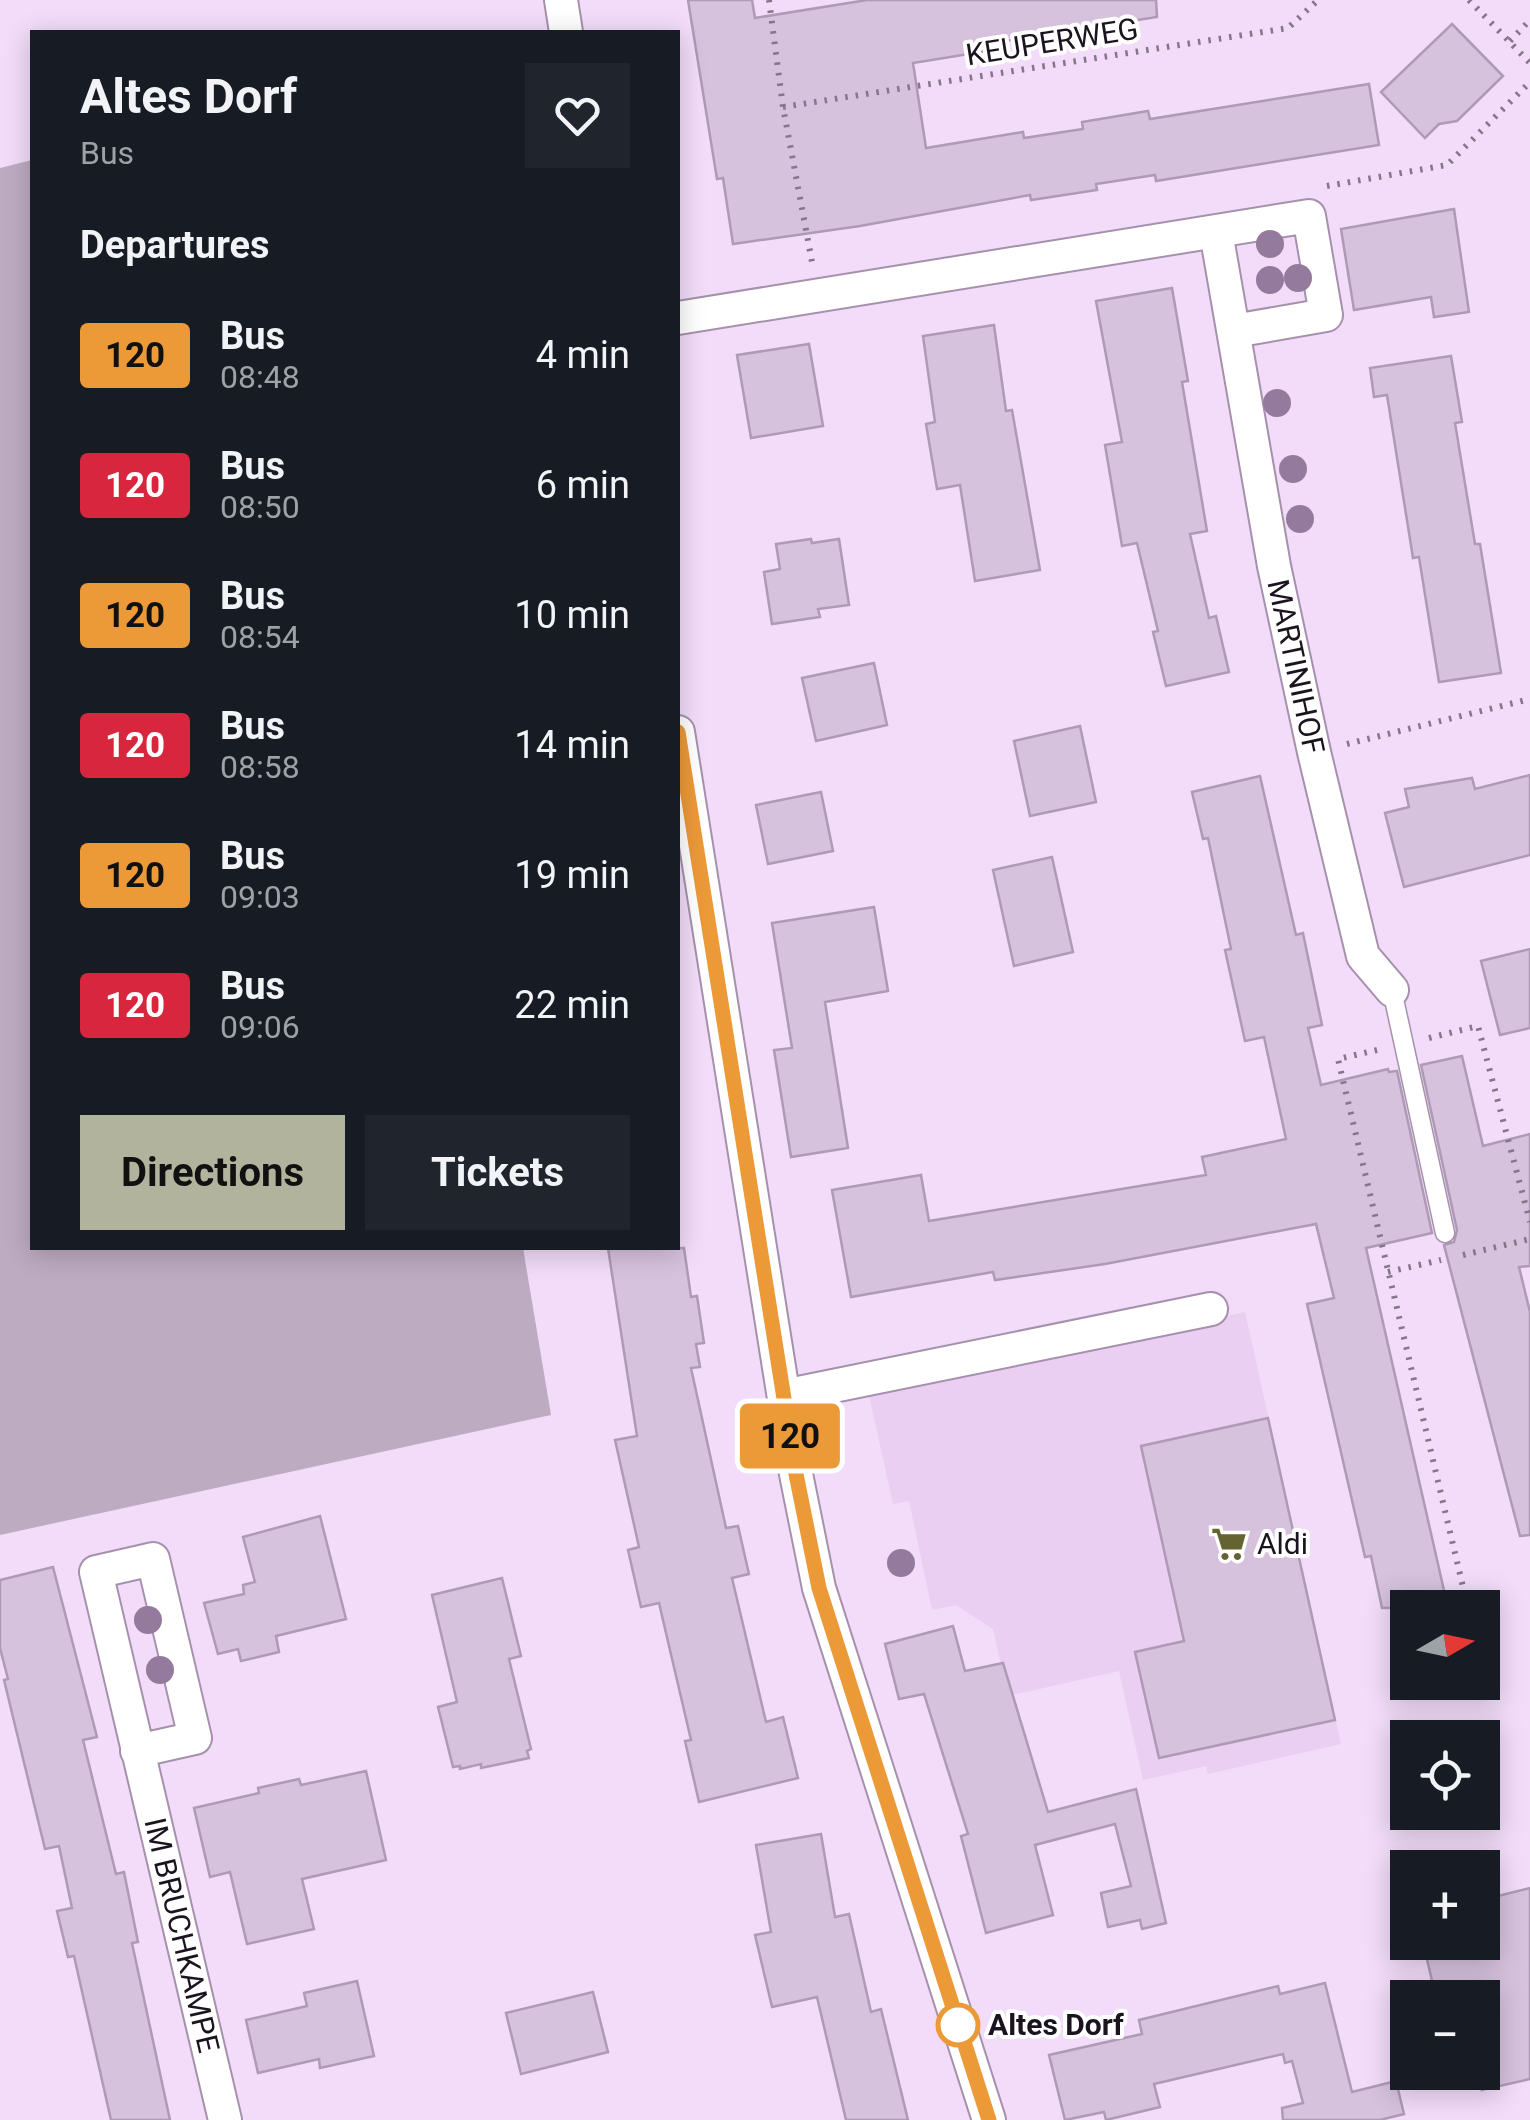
<!DOCTYPE html>
<meta charset="utf-8">
<style>
body{margin:0;font-family:Roboto,sans-serif;background:#20242c;color:#f1f3f6;height:100vh;display:flex;flex-direction:column;font-size:38px;white-space:nowrap}
*{box-sizing:border-box;margin:0}
p{font-size:32px;color:#9ea1a6}
.icon{flex:none;width:55px;height:55px;fill:none;stroke:currentColor;stroke-width:2;stroke-linecap:round;stroke-linejoin:round}
.map{position:relative;flex:1;overflow:hidden}
.side{position:absolute;left:30px;top:30px;width:650px;height:1220px;display:flex;flex-direction:column;background:#171b24;border-radius:0px;box-shadow:0 5px 25px #0003}
.side>*{flex:none}
.badge{padding:0 20px;border-radius:8px;font-size:35px;line-height:65px}
.needle{width:65px;rotate:81deg}
.tools{position:absolute;left:1390px;top:1590px;display:grid;gap:20px}
.tools a{display:grid;place-items:center;width:110px;height:110px;border-radius:0px;background:#171b24;box-shadow:0 5px 25px #0003;font-size:50px}
.map>.badge{position:absolute;translate:-50% -50%;box-shadow:0 0 0 5px #fff}
h2{padding:0 50px;font-size:38px;line-height:90px}
.round{display:grid;place-items:center;flex:none;width:105px;height:105px;border-radius:0px;background:#20242c}
.summary{display:flex;align-items:center;justify-content:space-between;height:170px;padding:0 50px}
h1{font-size:48px;font-weight:700;line-height:75px}
.action{display:flex;gap:20px;margin-top:auto;padding:20px 50px}
.action a{flex:1;height:115px;border-radius:0px;background:#b2b39d;color:#111;font-size:40px;font-weight:700;line-height:115px;text-align:center}
.action a+a{background:#20242c;color:#f1f3f6}
ul{padding:0;list-style:none}
li{display:flex;align-items:center;gap:30px;height:130px;padding:0 50px}
li div{flex:1}
li b{display:block;font-size:38px}
li em{font-style:normal}
li .badge{min-width:110px;font-weight:700;text-align:center}
.map>svg:first-child{display:block}
.built{fill:#eacff2}
.green{fill:#bdabc2}
.building{fill:#d7c2de;stroke:#af9ab6;stroke-width:2.5}
.lines{fill:none;stroke-linecap:round;stroke-linejoin:round}
.service-casing{stroke:#a691ac;stroke-width:21}
.minor-casing{stroke:#a691ac;stroke-width:36}
.path{stroke:#857689;stroke-width:6;stroke-dasharray:2.5 8;stroke-linecap:butt}
.service{stroke:#fff;stroke-width:18}
.minor{stroke:#fff;stroke-width:32}
.tree{fill:#947a9d}
.line-casing{stroke:#fff;stroke-width:22}
.line{stroke:#ec9938;stroke-width:15}
.stop-dot{fill:#fff;stroke:#ec9938;stroke-width:5}
.labels{text-anchor:middle;stroke-width:8;stroke-linejoin:round;paint-order:stroke}
.street-label{font-size:30px;fill:#1b131d;stroke:#fff}
.poi-label{font-size:30px;fill:#1b131d;stroke:#fff;text-anchor:start}
.stop-label{font-size:30px;font-weight:bold;fill:#1b131d;stroke:#fff;text-anchor:start}
</style>
<div class="map">
<svg width="1530" height="2120" viewBox="0 0 1530 2120">
<rect width="100%" height="100%" fill="#f2dcf9"/>
<polygon class="built" points="1245,1312 1341,1744 1208,1774 1206,1766 1143,1780 1119,1671 1008,1696 993,1629 956,1605 932,1610 909,1501 893,1504 869,1395"/>
<polygon class="green" points="32,160 32,1248 523,1248 551,1415 0,1535 0,168"/>
<g class="building">
<polygon points="688,0 752,0 755,18 867,0 1156,0 1157,17 1005,41 1006,48 913,63 926,148 1023,132 1024,138 1083,129 1082,122 1148,111 1150,119 1369,84 1379,145 1156,181 1155,175 1096,184 1097,190 1031,200 1030,195 860,226 733,244 723,178 717,179"/>
<polygon points="1452,24 1503,76 1457,121 1439,124 1425,138 1381,92"/>
<polygon points="1454,209 1469,312 1434,317 1431,297 1354,310 1341,229"/>
<polygon points="1172,288 1188,381 1182,382 1207,531 1190,534 1209,618 1216,616 1229,672 1166,686 1153,632 1158,631 1137,543 1122,546 1105,445 1122,442 1096,301"/>
<polygon points="994,325 1006,411 1012,410 1040,570 975,581 960,485 937,489 926,424 935,422 923,336"/>
<polygon points="809,344 823,426 751,438 737,355"/>
<polygon points="1451,356 1462,422 1455,423 1475,544 1480,544 1501,673 1439,682 1419,557 1413,558 1387,395 1374,397 1370,368"/>
<polygon points="811,539 812,543 839,539 849,605 818,609 820,617 772,624 764,572 780,569 776,544"/>
<polygon points="874,663 887,725 816,741 802,678"/>
<polygon points="1080,726 1096,802 1030,816 1014,741"/>
<polygon points="1530,775 1530,855 1404,887 1385,813 1409,807 1405,789 1472,778 1475,789"/>
<polygon points="1260,776 1296,935 1303,933 1322,1025 1308,1028 1321,1085 1388,1069 1389,1072 1397,1071 1432,1233 1366,1248 1448,1608 1382,1608 1371,1556 1365,1557 1307,1304 1334,1298 1316,1224 1105,1264 995,1280 993,1272 851,1297 832,1190 921,1175 929,1221 1206,1175 1202,1157 1286,1139 1264,1037 1245,1041 1225,950 1231,949 1208,838 1203,839 1192,792"/>
<polygon points="821,792 833,851 768,864 756,805"/>
<polygon points="1052,857 1073,952 1014,966 993,870"/>
<polygon points="874,907 888,991 825,1002 848,1148 791,1157 774,1050 792,1048 772,923"/>
<polygon points="1530,949 1530,1028 1500,1035 1481,961"/>
<polygon points="1462,1056 1483,1146 1530,1134 1530,1266 1519,1267 1530,1312 1530,1535 1520,1536 1444,1245 1454,1242 1457,1230 1421,1065"/>
<polygon points="608,1248 684,1248 691,1297 697,1296 704,1343 696,1344 700,1367 691,1368 726,1528 738,1526 749,1574 732,1578 766,1722 783,1717 798,1778 699,1802 685,1741 691,1740 659,1603 641,1607 628,1550 639,1547 615,1440 637,1436"/>
<polygon points="1268,1418 1335,1720 1159,1758 1135,1652 1184,1641 1141,1446"/>
<polygon points="320,1516 346,1619 276,1636 279,1652 241,1661 238,1649 218,1654 204,1603 244,1594 243,1585 255,1582 243,1537"/>
<polygon points="53,1567 97,1737 83,1740 116,1874 124,1872 138,1942 132,1943 170,2120 111,2120 74,1956 68,1957 57,1911 72,1908 59,1846 45,1849 4,1680 8,1679 0,1648 0,1580"/>
<polygon points="502,1578 521,1656 509,1659 531,1749 527,1751 529,1758 481,1768 481,1764 460,1769 460,1766 453,1767 438,1707 457,1702 432,1595"/>
<polygon points="953,1626 965,1671 1003,1663 1048,1812 1136,1789 1166,1923 1142,1929 1140,1920 1108,1927 1101,1893 1131,1886 1115,1824 1035,1845 1053,1915 986,1933 961,1836 968,1834 924,1694 899,1699 885,1644"/>
<polygon points="366,1771 386,1860 302,1879 314,1929 247,1944 230,1872 210,1877 194,1808 259,1793 258,1788 299,1779 301,1785"/>
<polygon points="821,1834 835,1917 849,1914 871,2012 881,2009 908,2120 846,2120 817,1997 772,2007 755,1935 771,1932 756,1845"/>
<polygon points="1530,1888 1530,2079 1482,2090 1482,1998 1436,1998 1423,1942 1482,1942 1482,1900"/>
<polygon points="357,1981 374,2056 320,2068 319,2059 258,2073 246,2020 307,2006 304,1993"/>
<polygon points="1325,1983 1352,2092 1396,2081 1404,2114 1380,2120 1283,2120 1282,2108 1303,2103 1292,2061 1285,2063 1283,2054 1154,2084 1160,2107 1106,2120 1104,2112 1065,2120 1049,2055 1142,2034 1139,2020 1278,1986 1280,1994"/>
<polygon points="593,1992 608,2052 521,2074 506,2013"/>
</g>
<g class="lines">
<defs>
<polyline id="service" points="1392,990 1445,1233"/>
<g id="minor">
<polyline points="561,0 566,32"/>
<path id="s1" d="M 1216,232 L 1274,566 L 1314,752 L 1363,956 L 1392,990"/>
<polyline points="678,318 1309,216 1326,315 1234,331"/>
<polyline points="678,732 796,1474 819,1588 989,2120"/>
<polyline points="784,1396 1211,1309"/>
<path id="s2" d="M 137,1751 L 195,1738 L 153,1559 L 96,1572 L 225,2120"/>
</g>
</defs>
<use href="#service" class="service-casing"/>
<use href="#minor" class="minor-casing"/>
<g class="path">
<polyline points="769,0 783,107 812,262"/>
<polyline points="1469,0 1530,63"/>
<polyline points="1510,41 1530,20"/>
<polyline points="783,107 1288,28 1318,0"/>
<polyline points="1327,186 1447,165 1530,82"/>
<polyline points="1347,744 1530,699"/>
<polyline points="1429,1038 1478,1026 1530,1222"/>
<polyline points="1377,1050 1338,1059 1468,1608"/>
<polyline points="1463,1255 1530,1239"/>
<polyline points="1388,1272 1441,1260"/>
</g>
<use href="#service" class="service"/>
<use href="#minor" class="minor"/>
</g>
<g class="tree">
<circle cx="1270" cy="244" r="14"/>
<circle cx="1298" cy="278" r="14"/>
<circle cx="1270" cy="280" r="14"/>
<circle cx="1277" cy="403" r="14"/>
<circle cx="1293" cy="469" r="14"/>
<circle cx="1300" cy="519" r="14"/>
<circle cx="901" cy="1563" r="14"/>
<circle cx="148" cy="1620" r="14"/>
<circle cx="160" cy="1670" r="14"/>
</g>
<g class="lines">
<defs>
<polyline id="line" points="678,732 796,1474 819,1588 989,2120"/>
</defs>
<use href="#line" class="line-casing"/>
<use href="#line" class="line"/>
</g>
<defs>
<symbol id="supermarket-bare" viewBox="-9 -9 18 18"><path d="M-6-5.5h2.5l.6 2H6L4.5 2H-2.5L-4.4-4H-6ZM-1.5 3.2a1.3 1.3 0 1 0 .1 0ZM3 3.2a1.3 1.3 0 1 0 .1 0Z" fill="#656431" stroke="#fff" stroke-width="2.5" paint-order="stroke"/></symbol>
</defs>
<g fill-rule="evenodd">
<use href="#supermarket-bare" x="1204" y="1519" width="50" height="50"/>
</g>
<circle class="stop-dot" cx="958" cy="2025" r="20"/>
<g class="labels">
<g class="street-label">
<text transform="translate(1052 42) rotate(-9)" y="10">KEUPERWEG</text>
<text dy="10" stroke="none"><textPath href="#s1" startOffset="442">MARTINIHOF</textPath></text>
<text dy="10" stroke="none"><textPath href="#s2" startOffset="675">IM BRUCHKAMPE</textPath></text>
</g>
<g class="poi-label">
<text x="1257" y="1554">Aldi</text>
</g>
<g class="stop-label">
<text x="988" y="2035">Altes Dorf</text>
</g>
</g>
</svg>
<div class="tools">
<a><svg class="needle" viewBox="-14 -14 28 28"><path d="M0-13l5 13h-10z" fill="#e53935"/><path d="M0 13l5-13h-10z" fill="#9ea1a6"/></svg></a>
<a><svg class="icon" aria-label="locate" viewBox="0 0 24 24"><circle cx="12" cy="12" r="6"/><path d="M12 2v4M12 18v4M2 12h4M18 12h4"/></svg></a>
<a>+</a>
<a>−</a>
</div>
<b class="badge" style="left:790px;top:1436px;background:#ec9938;color:#111">120</b>
<section class="side">
<div class="summary"><div><h1>Altes Dorf</h1><p>Bus</p></div><a class="round"><svg class="icon" aria-label="heart" viewBox="0 0 24 24"><path d="M12 20l-8-8c-3-5 5-10 8-4 3-6 11-1 8 4z"/></svg></a></div>
<h2>Departures</h2>
<ul>
<li><span class="badge" style="background:#ec9938;color:#111">120</span><div><b>Bus</b><p>08:48</p></div><em>4 min</em></li>
<li><span class="badge" style="background:#d7263d;color:#fff">120</span><div><b>Bus</b><p>08:50</p></div><em>6 min</em></li>
<li><span class="badge" style="background:#ec9938;color:#111">120</span><div><b>Bus</b><p>08:54</p></div><em>10 min</em></li>
<li><span class="badge" style="background:#d7263d;color:#fff">120</span><div><b>Bus</b><p>08:58</p></div><em>14 min</em></li>
<li><span class="badge" style="background:#ec9938;color:#111">120</span><div><b>Bus</b><p>09:03</p></div><em>19 min</em></li>
<li><span class="badge" style="background:#d7263d;color:#fff">120</span><div><b>Bus</b><p>09:06</p></div><em>22 min</em></li>
</ul>
<div class="action"><a>Directions</a><a>Tickets</a></div>
</section>
</div>
